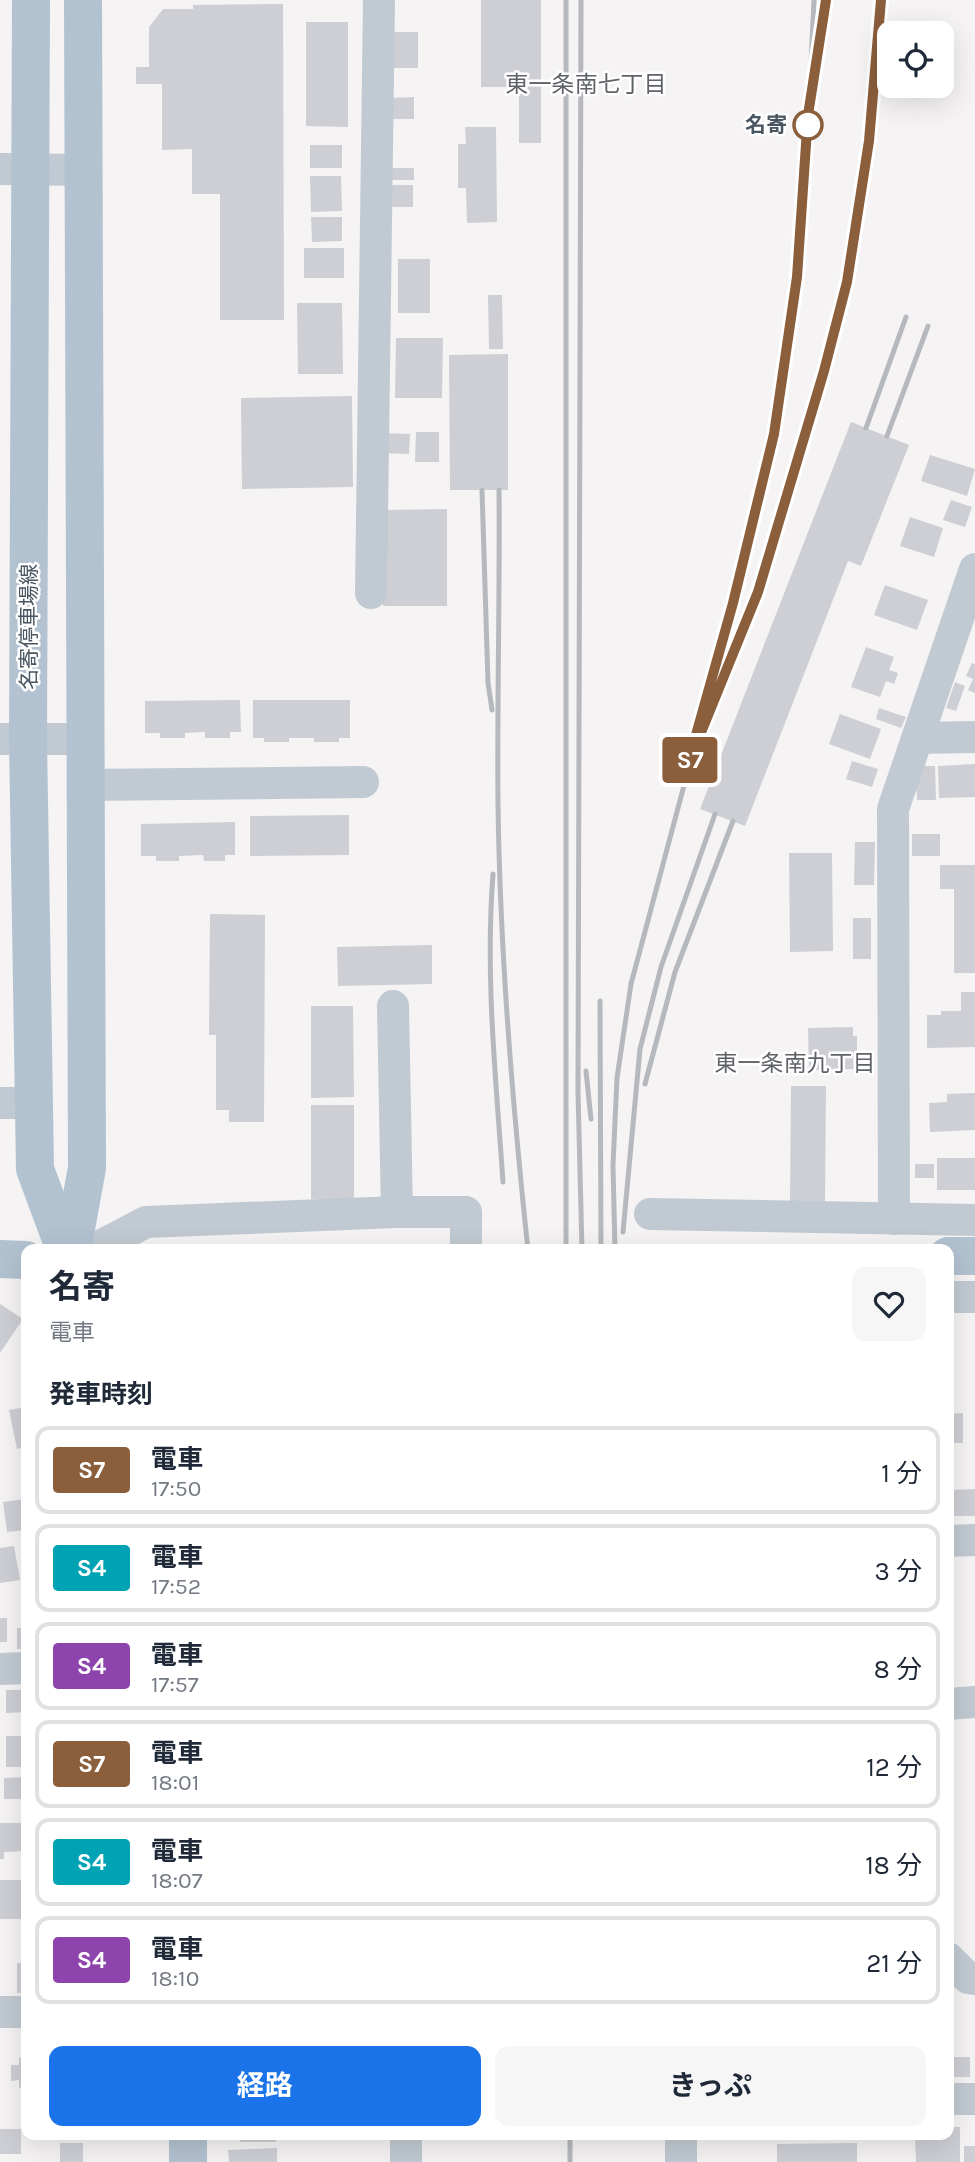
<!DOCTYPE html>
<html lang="ja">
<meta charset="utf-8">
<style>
body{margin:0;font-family:Karla,"Noto Sans JP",sans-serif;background:#f6f6f7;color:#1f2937;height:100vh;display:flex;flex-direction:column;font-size:26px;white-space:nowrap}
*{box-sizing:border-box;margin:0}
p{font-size:23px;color:#747a83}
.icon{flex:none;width:38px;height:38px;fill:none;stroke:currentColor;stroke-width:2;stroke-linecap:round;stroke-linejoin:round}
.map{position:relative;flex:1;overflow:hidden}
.sheet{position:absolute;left:21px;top:1244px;width:933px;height:896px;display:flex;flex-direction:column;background:#fff;border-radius:14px;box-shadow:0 7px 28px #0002}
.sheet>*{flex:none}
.badge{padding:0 14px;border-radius:5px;font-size:24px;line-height:46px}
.fabs{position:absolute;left:877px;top:21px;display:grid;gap:14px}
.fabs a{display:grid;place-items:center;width:77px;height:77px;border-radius:14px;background:#fff;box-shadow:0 7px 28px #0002;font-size:35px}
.map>.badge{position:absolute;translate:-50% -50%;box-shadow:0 0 0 4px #fff}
h2{padding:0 28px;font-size:26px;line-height:63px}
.round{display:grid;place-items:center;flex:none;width:74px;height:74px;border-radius:14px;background:#f6f6f7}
.head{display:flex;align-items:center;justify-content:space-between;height:119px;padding:0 28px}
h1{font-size:33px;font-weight:700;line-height:52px}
.primary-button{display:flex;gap:14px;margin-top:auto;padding:14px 28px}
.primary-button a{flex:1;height:80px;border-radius:14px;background:#1a73e8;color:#fff;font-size:28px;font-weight:700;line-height:80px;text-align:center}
.primary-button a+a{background:#f6f6f7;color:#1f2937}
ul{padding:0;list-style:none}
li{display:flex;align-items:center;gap:21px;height:88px;margin:0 14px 10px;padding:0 14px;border:4px solid #e0e1e3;border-radius:14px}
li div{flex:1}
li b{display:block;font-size:26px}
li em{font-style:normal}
li .badge{min-width:77px;font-weight:700;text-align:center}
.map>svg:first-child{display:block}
.building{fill:#cdcfd5}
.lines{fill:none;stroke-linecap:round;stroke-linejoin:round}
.minor{stroke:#c1cad2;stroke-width:32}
.major{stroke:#b3c2d1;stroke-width:38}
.rail{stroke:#b5b8bd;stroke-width:5}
.line-casing{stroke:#fff;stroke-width:16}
.line{stroke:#8b5e3c;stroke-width:10}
.stop-dot{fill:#fff;stroke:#8b5e3c;stroke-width:3.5}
.labels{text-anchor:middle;stroke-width:5;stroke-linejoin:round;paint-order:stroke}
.stop-label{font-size:21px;font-weight:bold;fill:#4a5661;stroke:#fff;text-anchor:end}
.street-label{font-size:21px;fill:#4a5661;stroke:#fff}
.neighbourhood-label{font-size:23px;fill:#5f6368;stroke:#fff}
</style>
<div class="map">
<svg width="975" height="2162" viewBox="0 0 975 2162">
<rect width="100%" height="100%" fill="#f5f3f3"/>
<g class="building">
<polygon points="481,0 541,0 541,143 519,143 519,87 481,87"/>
<polygon points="283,4 284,320 220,320 220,194 192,194 192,149 162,150 162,84 136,84 136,67 149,67 149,27 163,9 193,9 193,5"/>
<polygon points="306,22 348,22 348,127 306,126"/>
<rect x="394" y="32" width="24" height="36"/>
<polygon points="414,97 414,119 390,119 389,98"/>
<polygon points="465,127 496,127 497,222 467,223 466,188 458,188 458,144 466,144"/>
<rect x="310" y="145" width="32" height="23"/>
<rect x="391" y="168" width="23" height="12"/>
<polygon points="310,176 341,176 342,211 311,212"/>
<rect x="389" y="185" width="24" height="22"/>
<polygon points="311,217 342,217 342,241 312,242"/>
<rect x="304" y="248" width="40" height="30"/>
<rect x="398" y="259" width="32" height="54"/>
<polygon points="488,295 502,295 503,349 489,349"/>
<polygon points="297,303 342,303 343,374 298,374"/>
<polygon points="396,338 443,338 442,398 395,398"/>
<polygon points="508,354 508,490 450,490 449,355"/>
<polygon points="352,396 353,487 242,489 241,398"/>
<polygon points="851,422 909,445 861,566 848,561 745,826 700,809"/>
<polygon points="416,432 439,432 439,462 415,462"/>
<polygon points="379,433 410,434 409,454 379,453"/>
<polygon points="930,455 975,469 967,496 921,481"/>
<polygon points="951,500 972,507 965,527 943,520"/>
<polygon points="447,509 447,606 383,606 383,510"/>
<polygon points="910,517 943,528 934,557 900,546"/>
<polygon points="885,585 928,600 917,630 874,615"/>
<polygon points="866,647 894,657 889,670 898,673 894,684 886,681 880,697 851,687"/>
<polygon points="972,663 975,664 975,693 968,690 973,679 966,676"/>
<polygon points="955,682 965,686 956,711 946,708"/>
<polygon points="240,700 241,732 230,732 230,738 205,738 205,732 185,733 185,738 160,738 160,733 145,733 145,701"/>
<polygon points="253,700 350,700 350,738 339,738 339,742 314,742 314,738 289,738 289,742 264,742 264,738 253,738"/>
<polygon points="879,708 906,717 901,728 876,719"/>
<polygon points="840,714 881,729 870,759 829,744"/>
<polygon points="852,761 878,769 872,787 846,779"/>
<polygon points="975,764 975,797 939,798 938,766"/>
<polygon points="920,766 935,766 936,800 917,800 916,776"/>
<polygon points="349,815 349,855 250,856 250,816"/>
<polygon points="235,822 235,855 225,855 225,861 204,861 203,855 179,856 179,861 156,861 156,856 141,856 141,824"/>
<rect x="912" y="834" width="28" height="22"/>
<polygon points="855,842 875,842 874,885 854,885"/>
<polygon points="789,853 832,853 833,951 790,952"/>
<polygon points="940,865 975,865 975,973 954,973 954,889 940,889"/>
<polygon points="210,914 265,915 264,1122 229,1122 229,1110 216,1110 216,1035 209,1035"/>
<rect x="853" y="918" width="18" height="41"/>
<polygon points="432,945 432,984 338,986 337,947"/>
<polygon points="961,992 975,992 975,1047 927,1048 927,1015 941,1015 941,1011 961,1011"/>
<polygon points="311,1006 353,1006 354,1097 311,1098"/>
<polygon points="853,1027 853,1036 857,1036 857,1058 853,1058 854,1069 809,1070 808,1028"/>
<polygon points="791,1086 826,1086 825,1202 790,1202"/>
<polygon points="975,1093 975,1130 930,1132 929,1103 947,1102 947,1094"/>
<rect x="311" y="1105" width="43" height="94"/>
<rect x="937" y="1158" width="38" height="32"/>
<rect x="915" y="1164" width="19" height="14"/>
<polygon points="0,1304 23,1319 0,1353"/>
<polygon points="26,1407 26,1447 17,1449 9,1410"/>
<polygon points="963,1413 963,1443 948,1443 948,1414"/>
<polygon points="975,1489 975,1516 948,1516 948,1490"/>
<polygon points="26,1499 26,1530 7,1532 3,1502"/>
<polygon points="14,1546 20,1580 0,1583 0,1548"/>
<rect x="0" y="1618" width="7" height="24"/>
<rect x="17" y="1628" width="9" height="21"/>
<polygon points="6,1690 26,1690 26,1712 6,1713"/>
<rect x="6" y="1736" width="20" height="31"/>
<polygon points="26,1777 26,1799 4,1799 4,1778"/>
<polygon points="0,1823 26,1823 26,1851 4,1852 4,1859 0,1859"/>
<rect x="0" y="1880" width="26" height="39"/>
<rect x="17" y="1963" width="9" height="30"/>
<rect x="948" y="2057" width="22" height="20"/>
<polygon points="19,2058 26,2058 26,2087 19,2088 19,2080 11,2081 11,2065 19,2065"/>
<polygon points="948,2127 960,2127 960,2162 916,2162 915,2135 948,2135"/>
<rect x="0" y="2129" width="21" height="25"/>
<rect x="240" y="2135" width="36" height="7"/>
<rect x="60" y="2143" width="23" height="19"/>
<polygon points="857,2143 857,2162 777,2162 777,2144"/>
<rect x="964" y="2146" width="11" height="16"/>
<polygon points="277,2148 277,2162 229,2162 228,2150"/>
</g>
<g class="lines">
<g class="minor">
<polyline points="0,169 84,170"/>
<polyline points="371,593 379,0"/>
<polyline points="918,738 975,737"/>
<polyline points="0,739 85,739"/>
<polyline points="86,785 363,782"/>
<polyline points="393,1006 397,1212"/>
<polyline points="0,1103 34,1103"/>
<polyline points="650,1214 975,1220"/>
<polyline points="894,1219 893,809 975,569"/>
<polyline points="93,1250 146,1222 397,1212 466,1212 466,1250"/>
<polyline points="948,1297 975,1297"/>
<polyline points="948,1541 975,1540"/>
<polyline points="0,1669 26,1668"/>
<polyline points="948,1704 975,1702"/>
<polyline points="948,1958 968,1978 975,1979"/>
<polyline points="0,2012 26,2012"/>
<polyline points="948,2099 975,2099"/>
<polyline points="681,2135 681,2162"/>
<polyline points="406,2162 406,2135"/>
</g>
<g class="major">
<polyline points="31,0 28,739 35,1169 65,1250"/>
<polyline points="72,1250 87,1168 83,0"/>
<polyline points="948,1256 975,1256"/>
<polyline points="0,1259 26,1260"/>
<polyline points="188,2162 188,2135"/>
</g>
<g class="rail">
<polyline points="581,0 578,1093 582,1250"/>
<polyline points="821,35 829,0"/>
<polyline points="866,428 906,317"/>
<polyline points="887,436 928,326"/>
<polyline points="482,490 488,683 492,710"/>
<path d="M 499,490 C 500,594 497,699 498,804 C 500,953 512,1101 528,1250"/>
<polyline points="717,692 758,592 824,371 847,282 869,141 881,0"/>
<path d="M 493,874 C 485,977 496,1079 503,1182"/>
<polyline points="600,1001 601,1250"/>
<polyline points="586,1071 591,1119"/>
<polyline points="645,1084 675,972 733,821"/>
<polyline points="623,1232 640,1049 661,967 715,814"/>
<polyline points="566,1250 566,0"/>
<polyline points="615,1250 613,1165 617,1078 631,984 733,602 774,434 797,277 806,171 814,0"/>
<polyline points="570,2135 570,2162"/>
</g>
</g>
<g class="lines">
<defs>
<polyline id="line" points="826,0 808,115 797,277 774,434 733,603 687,767 758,592 824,371 847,282 869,141 881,0"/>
</defs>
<use href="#line" class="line-casing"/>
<use href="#line" class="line"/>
</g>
<circle class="stop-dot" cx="808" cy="125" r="14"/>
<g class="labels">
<g class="stop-label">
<text x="787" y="132">名寄</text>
</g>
<g class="street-label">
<text transform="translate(29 627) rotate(-90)" y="7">名寄停車場線</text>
</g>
<g class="neighbourhood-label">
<text x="586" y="92">東一条南七丁目</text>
<text x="795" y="1071">東一条南九丁目</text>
</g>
</g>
</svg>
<div class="fabs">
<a><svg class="icon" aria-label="locate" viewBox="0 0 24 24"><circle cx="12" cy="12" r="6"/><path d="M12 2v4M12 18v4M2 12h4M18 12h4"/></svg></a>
</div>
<b class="badge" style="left:690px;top:760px;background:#8b5e3c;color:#fff">S7</b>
<section class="sheet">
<div class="head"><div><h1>名寄</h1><p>電車</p></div><a class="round"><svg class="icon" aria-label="heart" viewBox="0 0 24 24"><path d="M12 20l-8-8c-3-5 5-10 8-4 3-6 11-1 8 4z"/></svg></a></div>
<h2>発車時刻</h2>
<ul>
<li><span class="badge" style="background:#8b5e3c;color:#fff">S7</span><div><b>電車</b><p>17:50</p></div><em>1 分</em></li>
<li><span class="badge" style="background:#00a3b4;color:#fff">S4</span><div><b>電車</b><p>17:52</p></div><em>3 分</em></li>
<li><span class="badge" style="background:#8e44ad;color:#fff">S4</span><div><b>電車</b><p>17:57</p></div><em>8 分</em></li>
<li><span class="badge" style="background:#8b5e3c;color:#fff">S7</span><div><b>電車</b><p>18:01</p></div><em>12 分</em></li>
<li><span class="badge" style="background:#00a3b4;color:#fff">S4</span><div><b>電車</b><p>18:07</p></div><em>18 分</em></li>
<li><span class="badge" style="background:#8e44ad;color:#fff">S4</span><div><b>電車</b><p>18:10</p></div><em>21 分</em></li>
</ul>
<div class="primary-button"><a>経路</a><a>きっぷ</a></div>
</section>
</div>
